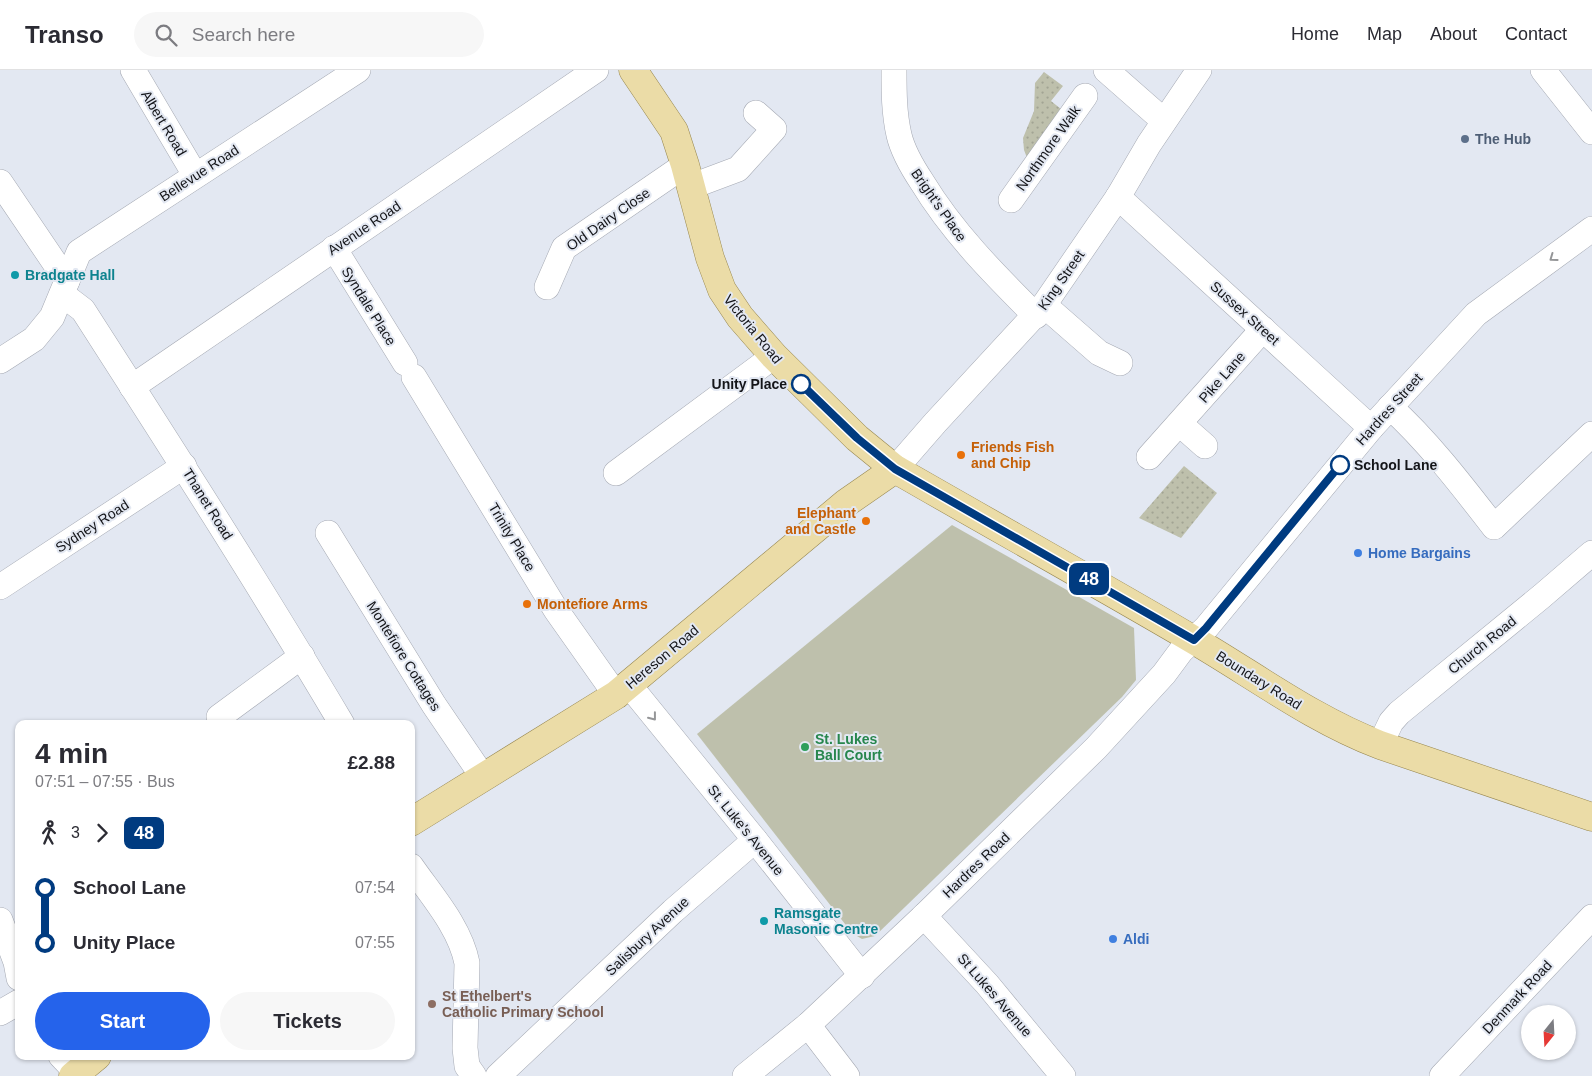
<!DOCTYPE html>
<meta charset="utf-8">
<style>
body{margin:0;font-family:Helvetica,sans-serif;background:#f7f7f7;color:#2b2b33;height:100vh;display:flex;flex-direction:column;font-size:19px;white-space:nowrap}
*{box-sizing:border-box;margin:0}
p{font-size:16px;color:#7c7c81}
.icon{flex:none;width:28px;height:28px;fill:none;stroke:currentColor;stroke-width:2;stroke-linecap:round;stroke-linejoin:round}
.map{position:relative;flex:1;overflow:hidden}
.sheet{position:absolute;left:15px;top:650px;width:400px;height:340px;display:flex;flex-direction:column;background:#fff;border-radius:10px;box-shadow:0 1px 4px #0004}
.sheet>*{flex:none}
.badge{padding:0 10px;border-radius:8px;font-size:18px;line-height:32px}
.needle{width:32px;rotate:198deg}
.fabs{position:absolute;left:1521px;top:935px;display:grid;gap:10px}
.fabs a{display:grid;place-items:center;width:55px;height:55px;border-radius:50%;background:#fff;box-shadow:0 1px 4px #0004;font-size:25px}
.map>.badge{position:absolute;translate:-50% -50%;box-shadow:0 0 0 2px #fff}
.legs{display:flex;align-items:center;gap:8px;height:55px;padding:0 20px;font-size:16px}
.legs p{margin-inline-start:auto}
.summary{display:flex;align-items:center;justify-content:space-between;height:85px;padding:0 20px}
h1{font-size:28px;font-weight:700;line-height:38px}
.button{display:flex;gap:10px;margin-top:auto;padding:10px 20px}
.button a{flex:1;height:58px;border-radius:30px;background:#2563eb;color:#fff;font-size:20px;font-weight:700;line-height:58px;text-align:center}
.button a+a{background:#f7f7f7;color:#2b2b33}
ul{padding:0 20px;list-style:none}
li{display:flex;align-items:center;gap:18px;height:55px;font-size:19px}
li i{display:grid;place-items:center;width:8px;height:100%;margin:0 6px;background:currentColor}
li i::after{content:'';width:12px;height:12px;margin:-6px;border:4px solid;border-radius:50%;background:#fff}
li p{margin-inline-start:auto}
li:first-child i{background:linear-gradient(#0000 50%,currentColor 0)}
li:last-child i{background:linear-gradient(currentColor 50%,#0000 0)}
header{display:flex;align-items:center;gap:30px;box-sizing:border-box;height:70px;padding:0 25px;background:#fff;border-bottom:1px solid #e1e1e2}
header strong{font-size:24px}
nav{display:flex;gap:28px;margin-inline-start:auto;font-size:18px}
.search{width:350px;height:45px;background:#f7f7f7;display:flex;align-items:center;gap:12px;box-sizing:border-box;padding:0 18px;border-radius:28px;color:#7c7c81;font-size:19px}
.map>svg:first-child{display:block}
.grass{fill:url(#grass-dots)}
.green{fill:#bec0ac}
.lines{fill:none;stroke-linecap:round;stroke-linejoin:round}
.minor-casing{stroke:#a5a9b3;stroke-width:26}
.major-casing{stroke:#978750;stroke-width:29}
.minor{stroke:#fff;stroke-width:25}
.major{stroke:#ebdca7;stroke-width:28}
.oneway{stroke:#959698}
.line-1-casing{stroke:#fff;stroke-width:11}
.line-1{stroke:#003b80;stroke-width:8}
.service-dot{fill:#5c6f8a;stroke:#e3e8f2;stroke-width:2}
.culture-dot{fill:#0f9aa8;stroke:#e3e8f2;stroke-width:2}
.stop-1-dot{fill:#fff;stroke:#003b80;stroke-width:2.5}
.food-dot{fill:#e8710a;stroke:#e3e8f2;stroke-width:2}
.shop-dot{fill:#3f7fe0;stroke:#e3e8f2;stroke-width:2}
.leisure-dot{fill:#2e9e5b;stroke:#e3e8f2;stroke-width:2}
.education-dot{fill:#8d6e63;stroke:#e3e8f2;stroke-width:2}
.labels{text-anchor:middle;stroke-width:4;stroke-linejoin:round;paint-order:stroke}
.street-label{font-size:14px;fill:#141519;stroke:#e3e8f2}
.service-label{font-size:14px;font-weight:bold;fill:#4e5e75;stroke:#e3e8f2;text-anchor:start}
.culture-label{font-size:14px;font-weight:bold;fill:#0d838f;stroke:#e3e8f2;text-anchor:start}
.stop-label{font-size:14px;font-weight:bold;fill:#141519;stroke:#e3e8f2;text-anchor:end}
.food-label{font-size:14px;font-weight:bold;fill:#c56008;stroke:#e3e8f2;text-anchor:start}
.shop-label{font-size:14px;font-weight:bold;fill:#366cbe;stroke:#e3e8f2;text-anchor:start}
.leisure-label{font-size:14px;font-weight:bold;fill:#27864d;stroke:#e3e8f2;text-anchor:start}
.education-label{font-size:14px;font-weight:bold;fill:#785e54;stroke:#e3e8f2;text-anchor:start}
</style>
<header>
<strong>Transo</strong>
<div class="search"><svg class="icon" aria-label="search" viewBox="0 0 24 24"><circle cx="10" cy="10" r="6"/><path d="M15 15l6 6"/></svg>Search here</div>
<nav><a>Home</a><a>Map</a><a>About</a><a>Contact</a></nav>
</header>
<div class="map">
<svg width="1592" height="1006" viewBox="0 0 1592 1006">
<defs>
<pattern id="grass-dots" width="8" height="8" patternUnits="userSpaceOnUse" patternTransform="scale(1.25)"><rect width="8" height="8" fill="#bec0ac"/><path d="M2 2h.1M6 6h.1" fill="none" stroke="#a2a493" stroke-width="1.8" stroke-linecap="round"/></pattern>
</defs>
<rect width="100%" height="100%" fill="#e3e8f2"/>
<g class="grass">
<polygon points="1044,2 1063,16 1051,31 1066,43 1029,93 1024,80 1023,68 1034,41 1035,13"/>
<polygon points="1184,396 1217,423 1181,468 1139,448"/>
</g>
<polygon class="green" points="952,455 1134,558 1136,610 1122,627 875,866 862,869 852,863 697,664"/>
<g class="lines">
<defs>
<g id="minor">
<polyline points="133,0 195,105"/>
<path d="M 894,0 C 894,22 894,43 899,65 C 903,82 912,97 922,112 C 953,163 994,204 1036,246"/>
<polyline points="1106,0 1164,51"/>
<polyline points="1543,0 1592,62"/>
<polyline points="0,112 67,211"/>
<polyline points="690,117 738,99 774,59 756,43"/>
<polyline points="1118,127 1371,358"/>
<polyline points="1011,130 1085,26"/>
<polyline points="334,178 405,293"/>
<polyline points="547,217 564,178 685,95"/>
<path d="M 62,224 L 83,240 C 171,377 259,514 342,654"/>
<polyline points="1044,235 1099,283 1120,293"/>
<polyline points="0,291 34,269 52,247 79,182 358,0"/>
<polyline points="414,307 556,540 616,625"/>
<polyline points="132,317 596,0"/>
<path d="M 1390,337 C 1427,370 1463,417 1494,457 L 1592,364"/>
<polyline points="1180,354 1205,376"/>
<polyline points="1149,387 1263,259"/>
<polyline points="895,399 935,353 1044,235 1118,127 1149,74 1199,0"/>
<polyline points="616,403 774,286"/>
<polyline points="328,463 434,635 483,707"/>
<polyline points="0,517 184,396"/>
<polyline points="629,615 755,770 862,906"/>
<polyline points="219,647 302,586"/>
<polyline points="1380,675 1391,652 1399,643 1542,526 1592,483"/>
<path d="M 411,796 C 431,825 460,857 467,893 L 465,978 L 467,996 L 474,1006"/>
<polyline points="924,846 987,914 1063,1006"/>
<polyline points="0,850 16,892 19,908"/>
<polyline points="0,943 19,932"/>
<polyline points="808,955 847,1006"/>
<polyline points="61,986 80,1006"/>
<polyline points="498,1006 673,841 755,770"/>
<polyline points="745,1006 808,955 924,846 1096,678 1164,604 1181,581 1206,558 1371,358 1476,244 1592,159"/>
<polyline points="1442,1006 1592,847"/>
</g>
<g id="major">
<path d="M 633,0 L 674,61 L 685,95 L 710,188 L 722,220 L 740,247 L 774,286 L 857,368 L 895,399 C 994,456 1093,511 1192,569 C 1254,605 1312,649 1380,675 L 1592,747"/>
<polyline points="411,752 616,625 846,433 895,399"/>
<polyline points="73,1006 97,986"/>
</g>
</defs>
<use href="#minor" class="minor-casing"/>
<use href="#major" class="major-casing"/>
<use href="#minor" class="minor"/>
<use href="#major" class="major"/>
</g>
<defs><path id="oneway-chevron" d="M-2-3.5L2.5 0L-2 3.5" fill="none" stroke-width="1.6" stroke-linecap="round" stroke-linejoin="round" transform="scale(1.25)"/></defs>
<g class="oneway">
<use href="#oneway-chevron" transform="translate(1553 188) rotate(144)"/>
<use href="#oneway-chevron" transform="translate(653 647) rotate(52)"/>
</g>
<g class="lines">
<defs>
<polyline id="line-1" points="801,314 857,368 895,399 1194,570 1206,558 1340,395"/>
</defs>
<use href="#line-1" class="line-1-casing"/>
<use href="#line-1" class="line-1"/>
</g>
<circle class="service-dot" cx="1465" cy="69" r="5"/>
<g class="culture-dot">
<circle cx="15" cy="205" r="5"/>
<circle cx="764" cy="851" r="5"/>
</g>
<g class="stop-1-dot">
<circle cx="801" cy="314" r="9"/>
<circle cx="1340" cy="395" r="9"/>
</g>
<g class="food-dot">
<circle cx="961" cy="385" r="5"/>
<circle cx="866" cy="451" r="5"/>
<circle cx="527" cy="534" r="5"/>
</g>
<g class="shop-dot">
<circle cx="1358" cy="483" r="5"/>
<circle cx="1113" cy="869" r="5"/>
</g>
<circle class="leisure-dot" cx="805" cy="677" r="5"/>
<circle class="education-dot" cx="432" cy="934" r="5"/>
<g class="labels">
<g class="street-label">
<text transform="translate(164 53) rotate(59)" y="5">Albert Road</text>
<text transform="translate(1048 78) rotate(-55)" y="5">Northmore Walk</text>
<text transform="translate(199 103) rotate(-33)" y="5">Bellevue Road</text>
<text transform="translate(939 135) rotate(55)" y="5">Bright's Place</text>
<text transform="translate(608 149) rotate(-35)" y="5">Old Dairy Close</text>
<text transform="translate(364 158) rotate(-34)" y="5">Avenue Road</text>
<text transform="translate(1061 210) rotate(-55)" y="5">King Street</text>
<text transform="translate(369 236) rotate(58)" y="5">Syndale Place</text>
<text transform="translate(1245 243) rotate(42)" y="5">Sussex Street</text>
<text transform="translate(753 259) rotate(51)" y="5">Victoria Road</text>
<text transform="translate(1222 307) rotate(-49)" y="5">Pike Lane</text>
<text transform="translate(1389 339) rotate(-48)" y="5">Hardres Street</text>
<text transform="translate(208 434) rotate(58)" y="5">Thanet Road</text>
<text transform="translate(92 456) rotate(-33)" y="5">Sydney Road</text>
<text transform="translate(512 467) rotate(59)" y="5">Trinity Place</text>
<text transform="translate(1482 575) rotate(-39)" y="5">Church Road</text>
<text transform="translate(404 586) rotate(58)" y="5">Montefiore Cottages</text>
<text transform="translate(662 587) rotate(-40)" y="5">Hereson Road</text>
<text transform="translate(1259 610) rotate(32)" y="5">Boundary Road</text>
<text transform="translate(746 760) rotate(51)" y="5">St. Luke's Avenue</text>
<text transform="translate(976 795) rotate(-44)" y="5">Hardres Road</text>
<text transform="translate(647 866) rotate(-43)" y="5">Salisbury Avenue</text>
<text transform="translate(995 925) rotate(49)" y="5">St Lukes Avenue</text>
<text transform="translate(1517 927) rotate(-47)" y="5">Denmark Road</text>
</g>
<g class="service-label">
<text x="1475" y="74">The Hub</text>
</g>
<g class="culture-label">
<text x="25" y="210">Bradgate Hall</text>
<text x="774" y="848">Ramsgate<tspan x="774" dy="16">Masonic Centre</tspan></text>
</g>
<g class="stop-label">
<text x="787" y="319">Unity Place</text>
<text x="1354" y="400" text-anchor="start">School Lane</text>
</g>
<g class="food-label">
<text x="971" y="382">Friends Fish<tspan x="971" dy="16">and Chip</tspan></text>
<text x="856" y="448" text-anchor="end">Elephant<tspan x="856" dy="16">and Castle</tspan></text>
<text x="537" y="539">Montefiore Arms</text>
</g>
<g class="shop-label">
<text x="1368" y="488">Home Bargains</text>
<text x="1123" y="874">Aldi</text>
</g>
<g class="leisure-label">
<text x="815" y="674">St. Lukes<tspan x="815" dy="16">Ball Court</tspan></text>
</g>
<g class="education-label">
<text x="442" y="931">St Ethelbert's<tspan x="442" dy="16">Catholic Primary School</tspan></text>
</g>
</g>
</svg>
<div class="fabs">
<a><svg class="needle" viewBox="-14 -14 28 28"><path d="M0-13l5 13h-10z" fill="#e53935"/><path d="M0 13l5-13h-10z" fill="#7c7c81"/></svg></a>
</div>
<b class="badge" style="left:1089px;top:509px;background:#003b80;color:#fff">48</b>
<section class="sheet">
<div class="summary"><div><h1>4 min</h1><p>07:51 – 07:55 · Bus</p></div><b>£2.88</b></div>
<div class="legs"><svg class="icon" aria-label="walk" viewBox="0 0 24 24"><circle cx="13" cy="4" r="2"/><path d="M13 8l-2 6 4 7M11 14l-3 7M7 12l3-4h3l4 4"/></svg>3<svg class="icon" aria-label="forward" viewBox="0 0 24 24"><path d="M9 5l7 7-7 7"/></svg><b class="badge" style="background:#003b80;color:#fff">48</b></div>
<ul>
<li><i style="color:#003b80"></i><b>School Lane</b><p>07:54</p></li>
<li><i style="color:#003b80"></i><b>Unity Place</b><p>07:55</p></li>
</ul>
<div class="button"><a>Start</a><a>Tickets</a></div>
</section>
</div>
